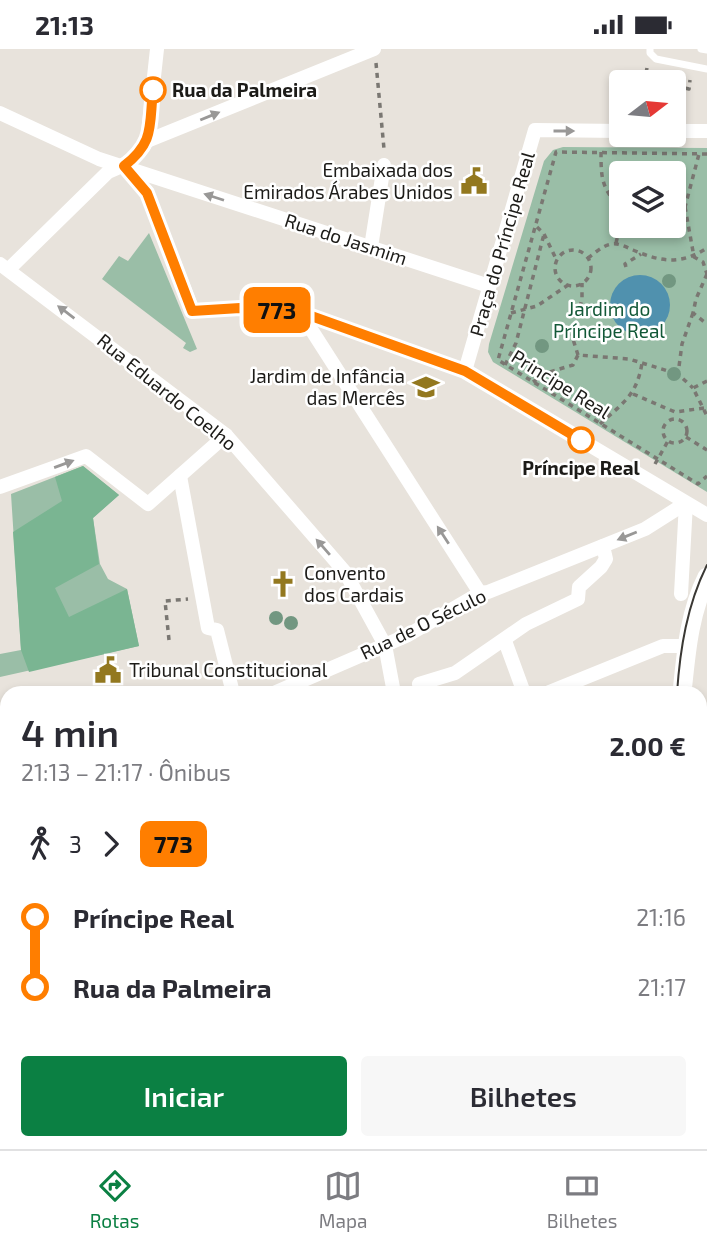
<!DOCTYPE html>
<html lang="pt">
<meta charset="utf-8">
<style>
body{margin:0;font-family:"Exo 2",sans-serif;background:#f7f7f7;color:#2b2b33;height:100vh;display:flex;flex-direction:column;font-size:26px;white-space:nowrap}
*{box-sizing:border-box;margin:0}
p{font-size:23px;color:#7c7c81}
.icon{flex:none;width:38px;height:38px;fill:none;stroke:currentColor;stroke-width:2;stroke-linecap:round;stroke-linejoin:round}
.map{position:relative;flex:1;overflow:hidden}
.panel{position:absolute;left:0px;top:637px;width:707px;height:464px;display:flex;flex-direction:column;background:#fff;border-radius:21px 21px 0 0;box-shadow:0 4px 10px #0003}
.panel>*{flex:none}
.badge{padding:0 14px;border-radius:10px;font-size:24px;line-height:46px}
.needle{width:46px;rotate:74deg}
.controls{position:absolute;left:609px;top:21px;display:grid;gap:14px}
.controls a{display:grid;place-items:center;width:77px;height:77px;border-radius:7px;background:#fff;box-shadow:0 4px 10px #0003;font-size:35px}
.map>.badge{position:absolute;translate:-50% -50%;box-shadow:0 0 0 4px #fff}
.legs{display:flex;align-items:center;gap:10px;height:77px;padding:0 21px;font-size:23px}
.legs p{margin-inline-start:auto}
.headline{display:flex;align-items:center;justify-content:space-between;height:119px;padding:0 21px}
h1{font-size:38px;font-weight:600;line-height:52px}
.cta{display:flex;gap:14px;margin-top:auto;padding:14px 21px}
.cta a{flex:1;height:80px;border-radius:7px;background:#0b8043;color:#fff;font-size:28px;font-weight:600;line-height:80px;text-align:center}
.cta a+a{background:#f7f7f7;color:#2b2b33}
ul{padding:0 21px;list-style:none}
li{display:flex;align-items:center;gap:24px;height:70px;font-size:26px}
li i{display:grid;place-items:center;width:10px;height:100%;margin:0 9px;background:currentColor}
li i::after{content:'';width:18px;height:18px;margin:-9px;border:5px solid;border-radius:50%;background:#fff}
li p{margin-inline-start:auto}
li:first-child i{background:linear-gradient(#0000 50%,currentColor 0)}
li:last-child i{background:linear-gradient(currentColor 50%,#0000 0)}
.status{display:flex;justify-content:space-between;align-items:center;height:49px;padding:0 35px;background:#fff;direction:ltr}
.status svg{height:19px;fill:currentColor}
.tabs{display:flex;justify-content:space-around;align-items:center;height:98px;border-top:2px solid #e1e1e2;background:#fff;font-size:19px;color:#7c7c81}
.tabs a{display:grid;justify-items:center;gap:4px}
.tabs .current{color:#0b8043}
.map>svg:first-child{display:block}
.green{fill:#9abea7;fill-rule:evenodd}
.forest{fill:#7ab592}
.water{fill:#5091ae}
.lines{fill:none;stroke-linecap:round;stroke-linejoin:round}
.path{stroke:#7a7772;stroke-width:3.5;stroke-dasharray:5 5;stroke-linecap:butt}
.lane{stroke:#fff;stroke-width:7}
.street{stroke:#fff;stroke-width:14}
.secondary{stroke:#fff;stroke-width:19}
.tram{stroke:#3a3834;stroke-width:2}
.tree{fill:#729781}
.oneway{fill:#999897}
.line-1-casing{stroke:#fff;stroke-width:16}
.line-1{stroke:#ff7e00;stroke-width:10}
.stop-1-dot{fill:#fff;stroke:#ff7e00;stroke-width:3.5}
.labels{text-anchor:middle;stroke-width:5;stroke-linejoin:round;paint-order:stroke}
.stop-label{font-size:19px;font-weight:bold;fill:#1c1b18;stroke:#fff;text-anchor:start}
.poi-label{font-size:19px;fill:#1c1b18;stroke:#fff;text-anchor:end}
.street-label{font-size:19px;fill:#1c1b18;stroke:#fff}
.park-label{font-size:19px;fill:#125837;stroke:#fff}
</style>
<div class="status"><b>21:13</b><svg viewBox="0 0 49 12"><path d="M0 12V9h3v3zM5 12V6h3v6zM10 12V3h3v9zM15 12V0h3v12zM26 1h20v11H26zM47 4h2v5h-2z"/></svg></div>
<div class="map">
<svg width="707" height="1100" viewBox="0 0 707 1100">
<rect width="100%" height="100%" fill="#e8e3dc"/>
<g class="green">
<path d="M 563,98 L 707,99 L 707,443 L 493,313 L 488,303 L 489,295 L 544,112 L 553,101 ZM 621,124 L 674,124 L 674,177 L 621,177 Z"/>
<polygon points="149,184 197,300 190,303 183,299 186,294 102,230 119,207 128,212"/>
<polygon points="83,417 119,446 93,469 100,515 108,530 127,540 139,597 0,628 0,605 21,601 11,445"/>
<polygon points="7,971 7,1010 0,1011 0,973"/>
</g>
<polygon class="forest" points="83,417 119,446 93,469 99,515 55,539 69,568 127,540 139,597 29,623 21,601 13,483 62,452 55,428"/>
<circle class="water" cx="640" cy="256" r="30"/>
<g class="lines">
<g class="path">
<polyline points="376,14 384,100"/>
<polyline points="644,33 647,19"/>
<polyline points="660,33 661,25"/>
<polyline points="676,37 689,40 690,31"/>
<path d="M 601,103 C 601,132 602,138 621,161"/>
<polyline points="707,105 556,103 498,311 698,435 707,427"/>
<polyline points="685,158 694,208 703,213 707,225"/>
<polyline points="674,160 685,158 699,105"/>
<polyline points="537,178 544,185 557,212"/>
<polyline points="616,194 621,173"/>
<circle cx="573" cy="219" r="18"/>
<path d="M 588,209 C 595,204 603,196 612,195 C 619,194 626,198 633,201 C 661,213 681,216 707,199"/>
<polyline points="626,218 625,215 641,205"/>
<polyline points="707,225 696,250 693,264 707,275"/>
<polyline points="511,264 537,257 568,236"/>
<polyline points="693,264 682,295 678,325 693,339"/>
<polyline points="578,306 572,287 582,250 582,234"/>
<polyline points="505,316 516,294 544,185"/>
<polyline points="707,332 693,339 707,367"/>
<polyline points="533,333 546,324 573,316 578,306 629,310 678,325"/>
<polyline points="633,345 675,363 704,359"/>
<circle cx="675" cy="382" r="12"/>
<path d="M 600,375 C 623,354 637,346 642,314"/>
<polyline points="686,388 707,401"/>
<polyline points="655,415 668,392"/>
<polyline points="169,591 165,552 188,550"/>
</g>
<g class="lane">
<polyline points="650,0 650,4 656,10 707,20"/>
<polyline points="701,0 707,1"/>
<polyline points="72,1100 84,1094"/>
</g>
<g class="street">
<polyline points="0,64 99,110 489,237"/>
<polyline points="674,82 707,82"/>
<polyline points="147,92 374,0"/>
<polyline points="124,117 147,144 193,262 240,259 300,263 465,322 707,466"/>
<polyline points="371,198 384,116"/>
<polyline points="0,215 226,386 345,523 385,596 394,644"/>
<path d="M 9,220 L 108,123 C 125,116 138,109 147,92 L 157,0"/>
<polyline points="300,263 480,544"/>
<polyline points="465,322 535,81 621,82"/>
<polyline points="180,427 208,579 217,581 233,644"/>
<polyline points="0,438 86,407 148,455 226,386"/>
<polyline points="681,545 686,454"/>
<polyline points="505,592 524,644"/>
<polyline points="419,635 455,624 526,575 578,550 579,538 601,518 606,510 603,497"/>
<polyline points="274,644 408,586 480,544 488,543 645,480 686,454"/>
<polyline points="547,644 663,597 687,597"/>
<polyline points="0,727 7,726"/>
<polyline points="0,913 7,911"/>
<polyline points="43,1094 45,1100"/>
<polyline points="302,1094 306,1100"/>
<polyline points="444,1094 450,1100"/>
<polyline points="597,1094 601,1100"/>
<polyline points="239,1100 249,1094"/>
</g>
<g class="secondary">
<path d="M 682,644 C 686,605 689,564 707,528"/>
<polyline points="658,1094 658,1100"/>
<polyline points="684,1094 684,1100"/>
</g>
<g class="tram">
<path d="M 677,644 C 680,600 687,556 707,516"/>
<polyline points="672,1094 672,1100"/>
</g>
</g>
<g class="tree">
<circle cx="669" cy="232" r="7"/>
<circle cx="542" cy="297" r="7"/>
<circle cx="674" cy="325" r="7"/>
<circle cx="276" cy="569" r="7"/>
<circle cx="291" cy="574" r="7"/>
</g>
<defs><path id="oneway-solid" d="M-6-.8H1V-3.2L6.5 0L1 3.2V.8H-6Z" transform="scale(1.75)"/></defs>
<g class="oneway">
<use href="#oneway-solid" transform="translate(210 67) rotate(-22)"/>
<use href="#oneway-solid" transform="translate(564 82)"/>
<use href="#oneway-solid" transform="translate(214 148) rotate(-162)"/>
<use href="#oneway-solid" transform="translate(66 263) rotate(-143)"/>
<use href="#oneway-solid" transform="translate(64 415) rotate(-20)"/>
<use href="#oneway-solid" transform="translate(443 486) rotate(-123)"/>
<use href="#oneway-solid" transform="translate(627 487) rotate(158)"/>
<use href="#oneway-solid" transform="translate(323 498) rotate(-131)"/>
</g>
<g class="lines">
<defs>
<path id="line-1" d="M 153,41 C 149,77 155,93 124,117 L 147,144 L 192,262 L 240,259 L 300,263 L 465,322 L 581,391"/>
</defs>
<use href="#line-1" class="line-1-casing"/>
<use href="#line-1" class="line-1"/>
</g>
<defs>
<symbol id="civic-bare" viewBox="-9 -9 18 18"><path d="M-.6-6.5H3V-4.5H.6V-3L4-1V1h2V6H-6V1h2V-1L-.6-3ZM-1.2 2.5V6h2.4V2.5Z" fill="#93781f" stroke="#fff" stroke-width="2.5" paint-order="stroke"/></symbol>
<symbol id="school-bare" viewBox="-9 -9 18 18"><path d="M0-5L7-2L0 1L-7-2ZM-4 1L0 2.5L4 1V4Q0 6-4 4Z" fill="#93781f" stroke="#fff" stroke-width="2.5" paint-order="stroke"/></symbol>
<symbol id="church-bare" viewBox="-9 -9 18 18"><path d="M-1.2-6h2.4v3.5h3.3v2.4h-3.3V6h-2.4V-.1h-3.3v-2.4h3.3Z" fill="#93781f" stroke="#fff" stroke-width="2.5" paint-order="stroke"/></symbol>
</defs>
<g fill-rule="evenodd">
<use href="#civic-bare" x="455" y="113" width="38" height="38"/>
<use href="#school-bare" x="407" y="319" width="38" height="38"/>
<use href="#church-bare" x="264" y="516" width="38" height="38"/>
<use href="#civic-bare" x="89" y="602" width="38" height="38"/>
</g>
<g class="stop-1-dot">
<circle cx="153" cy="41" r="12"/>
<circle cx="581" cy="391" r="12"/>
</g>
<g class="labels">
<g class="stop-label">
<text x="172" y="48">Rua da Palmeira</text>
<text x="581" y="426" text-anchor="middle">Príncipe Real</text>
</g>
<g class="poi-label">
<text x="453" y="128">Embaixada dos<tspan x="453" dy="22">Emirados Árabes Unidos</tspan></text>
<text x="405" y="334">Jardim de Infância<tspan x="405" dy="22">das Mercês</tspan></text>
<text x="304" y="531" text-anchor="start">Convento<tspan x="304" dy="22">dos Cardais</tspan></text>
<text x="129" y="628" text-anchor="start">Tribunal Constitucional</text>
</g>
<g class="street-label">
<text transform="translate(346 190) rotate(18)" y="7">Rua do Jasmim</text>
<text transform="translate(502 195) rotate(-74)" y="7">Praça do Príncipe Real</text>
<text transform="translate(561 335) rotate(32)" y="7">Principe Real</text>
<text transform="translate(167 343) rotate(39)" y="7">Rua Eduardo Coelho</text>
<text transform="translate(423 575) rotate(-26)" y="7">Rua de O Século</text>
</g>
<g class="park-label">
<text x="609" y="267">Jardim do<tspan x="609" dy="22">Príncipe Real</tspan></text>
</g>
</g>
</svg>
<div class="controls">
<a><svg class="needle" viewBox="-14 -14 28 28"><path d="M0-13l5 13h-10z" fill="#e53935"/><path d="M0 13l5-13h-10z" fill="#7c7c81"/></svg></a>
<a><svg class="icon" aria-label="layers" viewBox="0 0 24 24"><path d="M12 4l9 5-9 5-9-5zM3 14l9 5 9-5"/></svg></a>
</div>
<b class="badge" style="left:277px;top:261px;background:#ff7e00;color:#111">773</b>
<section class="panel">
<div class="headline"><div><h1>4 min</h1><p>21:13 – 21:17 · Ônibus</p></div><b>2.00 €</b></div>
<div class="legs"><svg class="icon" aria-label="walk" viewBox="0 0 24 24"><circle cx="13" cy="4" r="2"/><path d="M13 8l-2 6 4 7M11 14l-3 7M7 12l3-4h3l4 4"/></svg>3<svg class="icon" aria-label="forward" viewBox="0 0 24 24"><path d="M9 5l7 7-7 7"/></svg><b class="badge" style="background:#ff7e00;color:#111">773</b></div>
<ul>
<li><i style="color:#ff7e00"></i><b>Príncipe Real</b><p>21:16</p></li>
<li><i style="color:#ff7e00"></i><b>Rua da Palmeira</b><p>21:17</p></li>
</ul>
<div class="cta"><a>Iniciar</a><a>Bilhetes</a></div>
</section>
</div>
<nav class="tabs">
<a class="current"><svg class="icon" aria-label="directions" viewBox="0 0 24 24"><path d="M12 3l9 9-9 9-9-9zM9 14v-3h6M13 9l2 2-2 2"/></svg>Rotas</a>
<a><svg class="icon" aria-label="map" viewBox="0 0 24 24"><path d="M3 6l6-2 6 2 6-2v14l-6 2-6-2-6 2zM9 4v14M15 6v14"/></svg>Mapa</a>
<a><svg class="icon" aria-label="tickets" viewBox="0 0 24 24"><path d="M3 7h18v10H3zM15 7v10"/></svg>Bilhetes</a>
</nav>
